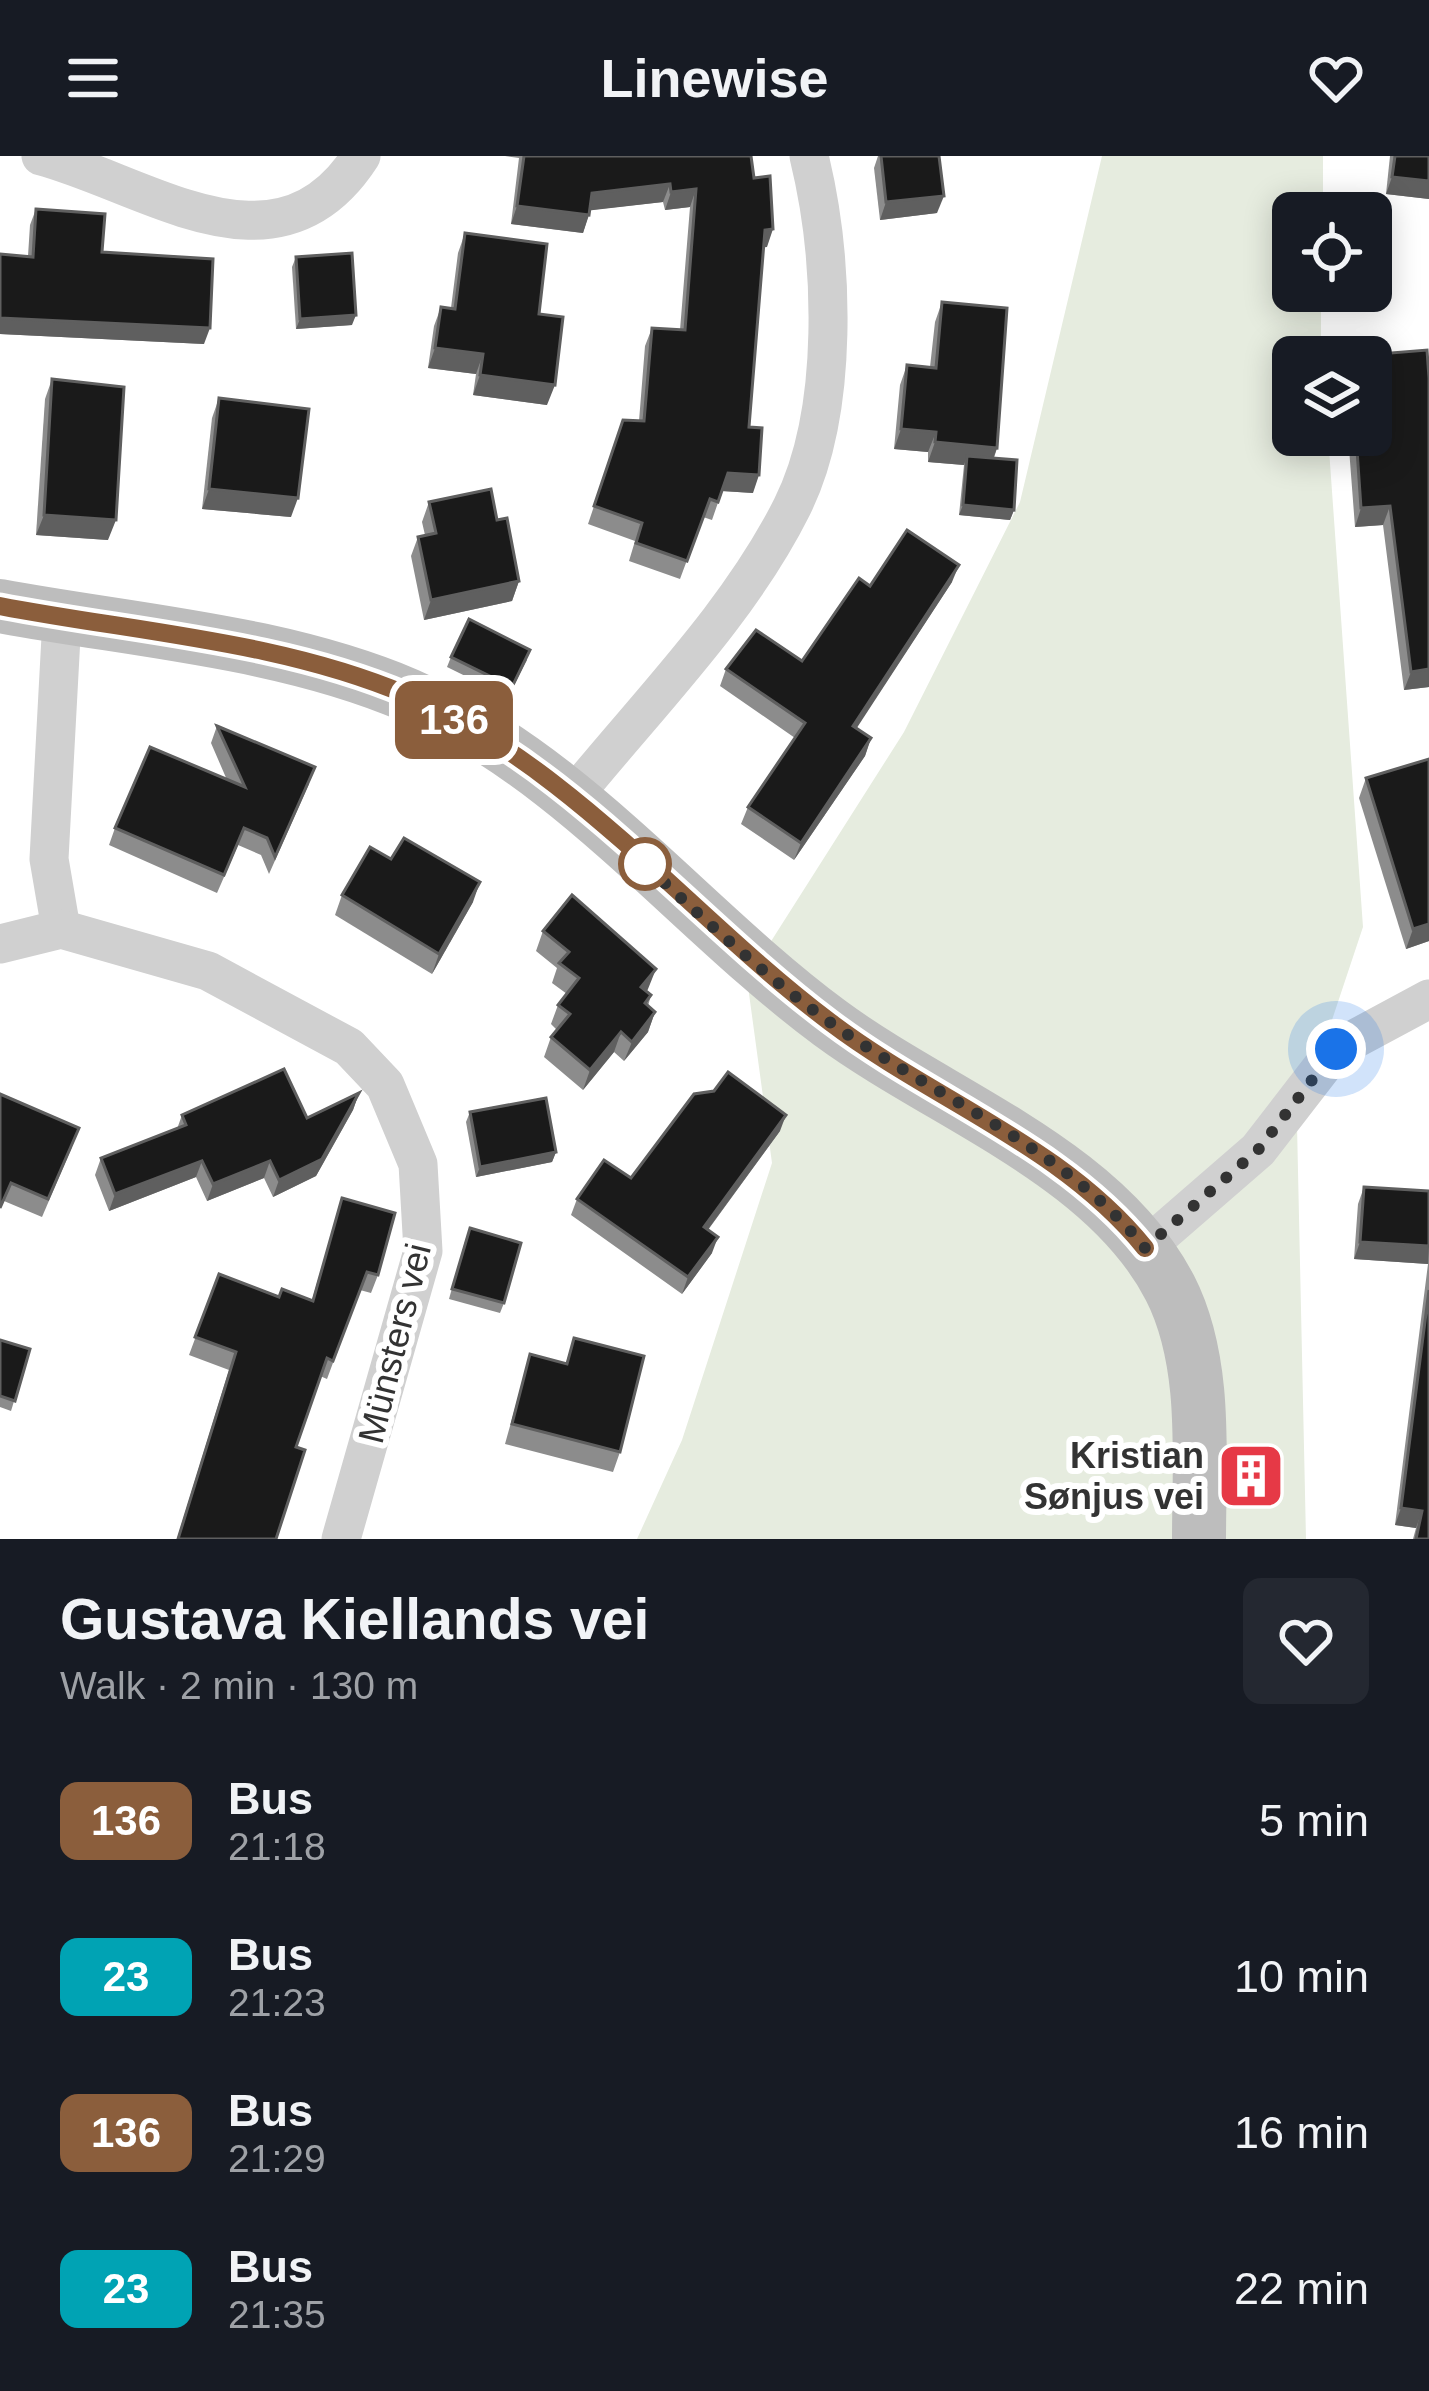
<!DOCTYPE html>
<meta charset="utf-8">
<style>
body{margin:0;font-family:Helvetica,sans-serif;background:#242831;color:#f1f3f6;height:100vh;display:flex;flex-direction:column;font-size:45px;white-space:nowrap}
*{box-sizing:border-box;margin:0}
p{font-size:39px;color:#9ea1a6}
.icon{flex:none;width:66px;height:66px;fill:none;stroke:currentColor;stroke-width:2;stroke-linecap:round;stroke-linejoin:round}
.map{position:relative;height:1383px;overflow:hidden}
.sheet{display:flex;flex-direction:column;background:#171b24;flex:1}
.sheet>*{flex:none}
.badge{padding:0 24px;border-radius:18px;font-size:42px;line-height:78px}
.controls{position:absolute;left:1272px;top:36px;display:grid;gap:24px}
.controls a{display:grid;place-items:center;width:120px;height:120px;border-radius:18px;background:#171b24;box-shadow:0 6px 30px #0003;font-size:60px}
.you{position:absolute;width:60px;height:60px;margin:-30px;border:9px solid #fff;border-radius:50%;background:#1a73e8;box-shadow:0 0 0 18px #1a73e833}
.map>.badge{position:absolute;translate:-50% -50%;box-shadow:0 0 0 6px #fff}
.round{display:grid;place-items:center;flex:none;width:126px;height:126px;border-radius:18px;background:#242831}
.head{display:flex;align-items:center;justify-content:space-between;height:204px;padding:0 60px}
h1{font-size:57px;font-weight:700;line-height:90px}
ul{padding:0;list-style:none}
li{display:flex;align-items:center;gap:36px;height:156px;padding:0 60px}
li div{flex:1}
li b{display:block;font-size:45px}
li em{font-style:normal}
li .badge{min-width:132px;font-weight:700;text-align:center}
header{display:flex;justify-content:space-between;align-items:center;height:156px;padding:0 60px;background:#171b24;font-size:54px;font-weight:700}
.map>svg:first-child{display:block}
.green{fill:#e6ecdf}
.lines{fill:none;stroke-linecap:round;stroke-linejoin:round}
.street{stroke:#d0d0d0;stroke-width:39}
.secondary{stroke:#bdbdbd;stroke-width:54}
.wall{fill:#8c8c8c}
.shaded-wall{fill:#5f5f5f}
.building{fill:#1a1a1a;stroke:#5f5f5f;stroke-width:3}
.line-casing{stroke:#fff;stroke-width:27}
.line{stroke:#8b5e3c;stroke-width:18}
.walk{stroke:#333;stroke-width:12;stroke-dasharray:0 21.6}
.stop-dot{fill:#fff;stroke:#8b5e3c;stroke-width:6}
.labels{text-anchor:middle;stroke-width:12;stroke-linejoin:round;paint-order:stroke}
.street-label{font-size:36px;fill:#333;stroke:#fff}
.poi-label{font-size:36px;font-weight:bold;fill:#333;stroke:#fff;text-anchor:end}
</style>
<header><svg class="icon" aria-label="menu" viewBox="0 0 24 24"><path d="M4 6h16M4 12h16M4 18h16"/></svg>Linewise<svg class="icon" aria-label="heart" viewBox="0 0 24 24"><path d="M12 20l-8-8c-3-5 5-10 8-4 3-6 11-1 8 4z"/></svg></header>
<div class="map">
<svg width="1429" height="1383" viewBox="0 0 1429 1383">
<rect width="100%" height="100%" fill="#fff"/>
<polygon class="green" points="1102,0 1323,0 1323,57 1293,57 1293,135 1321,135 1321,201 1293,201 1293,279 1328,279 1363,771 1297,969 1306,1383 637,1383 682,1284 772,1007 747,823 904,576 1020,346"/>
<g class="lines">
<g class="street">
<path d="M 41,0 C 149,29 278,129 361,0"/>
<path d="M 571,643 C 646,550 738,459 792,351 C 840,255 834,102 809,0"/>
<polyline points="61,773 49,703 62,462"/>
<polyline points="0,788 61,773 208,815 349,891 385,929 418,1008 423,1095 341,1383"/>
<polyline points="1145,1092 1258,994 1336,893 1429,843"/>
</g>
<path class="secondary" d="M 0,450 C 135,475 281,485 408,539 C 573,610 688,762 830,867 C 941,949 1105,1006 1170,1132 C 1208,1206 1199,1303 1199,1383"/>
</g>
<g class="wall">
<polygon points="505,0 751,0 767,91 763,91 749,271 753,337 722,335 712,364 703,361 680,423 629,405 635,385 588,368 623,264 639,265 645,190 652,172 680,174 690,51 665,54 663,46 590,54 583,77 511,68 519,2"/>
<polygon points="878,0 939,0 937,57 880,64 874,12"/>
<polygon points="1390,0 1429,0 1429,43 1386,38"/>
<polygon points="36,53 102,96 204,188 0,178 0,98 28,100 30,69"/>
<polygon points="465,77 539,158 547,249 473,239 476,218 428,212 434,170 441,151 451,152 458,97"/>
<polygon points="296,101 352,169 296,173 292,111"/>
<polygon points="942,146 997,292 994,302 1014,354 1010,364 959,359 964,309 928,306 928,296 894,293 900,229 907,209 930,211 935,166"/>
<polygon points="1427,194 1429,222 1429,531 1404,534 1383,369 1355,371 1348,279 1371,279 1371,201 1366,201 1366,199"/>
<polygon points="52,223 108,384 36,379 45,243"/>
<polygon points="219,242 291,361 202,353 212,262"/>
<polygon points="429,346 497,364 519,425 512,445 424,464 411,400 418,381 425,379 422,366"/>
<polygon points="952,426 856,572 871,582 865,600 794,704 741,668 748,651 795,582 720,530 726,513 802,505 870,430"/>
<polygon points="451,501 527,504 508,541 447,511"/>
<polygon points="217,570 309,628 269,718 261,699 238,689 217,737 109,689 115,672 227,624 211,587"/>
<polygon points="1366,622 1429,785 1406,793 1359,642"/>
<polygon points="342,739 473,746 432,818 335,759"/>
<polygon points="543,775 648,833 646,835 651,839 648,850 655,856 648,876 624,905 614,896 583,934 544,901 551,881 557,874 551,868 558,849 567,838 552,827 557,812 536,795"/>
<polygon points="359,937 353,954 316,1020 273,1041 264,1022 207,1045 196,1021 109,1055 95,1019 101,1002 177,973 182,959 307,962"/>
<polygon points="0,938 72,991 42,1061 4,1045"/>
<polygon points="470,956 556,996 552,1006 476,1021 466,966"/>
<polygon points="780,975 708,1074 712,1097 682,1138 571,1059 577,1043 631,1022"/>
<polygon points="1364,1031 1429,1035 1429,1383 1413,1383 1416,1372 1395,1369 1428,1108 1354,1103 1358,1048"/>
<polygon points="342,1042 378,1119 371,1137 360,1134 327,1223 320,1220 296,1291 276,1383 177,1383 229,1214 189,1199 219,1118 279,1141 312,1144"/>
<polygon points="466,1082 504,1147 500,1157 449,1143"/>
<polygon points="574,1182 620,1296 613,1316 505,1288 530,1198 566,1207"/>
<polygon points="0,1184 30,1193 11,1255 0,1251"/>
</g>
<g class="shaded-wall">
<polygon points="1392,21 1429,25 1429,43 1386,38"/>
<polygon points="670,28 663,46 585,55 592,37"/>
<polygon points="696,33 690,51 665,54 671,36"/>
<polygon points="944,40 937,57 880,64 886,46"/>
<polygon points="517,50 589,59 583,77 511,68"/>
<polygon points="773,73 767,91 758,92 765,74"/>
<polygon points="356,159 352,169 296,173 300,163"/>
<polygon points="0,162 210,172 204,188 0,178"/>
<polygon points="435,192 483,198 476,218 428,212"/>
<polygon points="480,219 555,229 547,249 473,239"/>
<polygon points="901,273 936,276 928,296 894,293"/>
<polygon points="935,286 997,292 990,311 967,300 964,309 928,306"/>
<polygon points="728,317 759,319 753,337 722,335"/>
<polygon points="209,333 298,342 291,361 202,353"/>
<polygon points="963,349 1014,354 1010,364 959,359"/>
<polygon points="1390,350 1383,369 1355,371 1361,352"/>
<polygon points="44,359 116,364 108,384 36,379"/>
<polygon points="959,409 952,426 847,587 853,570"/>
<polygon points="519,425 512,445 424,464 431,444"/>
<polygon points="1429,513 1429,531 1404,534 1411,516"/>
<polygon points="871,582 865,600 794,704 801,687"/>
<polygon points="480,726 473,746 432,818 439,798"/>
<polygon points="1429,768 1429,785 1406,793 1413,773"/>
<polygon points="656,813 648,833 634,851 641,831"/>
<polygon points="655,856 648,876 624,905 632,886"/>
<polygon points="621,876 614,896 583,934 590,914"/>
<polygon points="359,937 353,954 316,1020 273,1041 279,1024"/>
<polygon points="786,959 780,975 698,1087 704,1071"/>
<polygon points="556,996 552,1006 476,1021 480,1011"/>
<polygon points="202,1005 196,1021 109,1055 115,1038"/>
<polygon points="270,1005 264,1022 207,1045 213,1028"/>
<polygon points="718,1081 712,1097 682,1138 688,1121"/>
<polygon points="1360,1086 1429,1090 1428,1108 1354,1103"/>
<polygon points="1401,1352 1422,1355 1416,1372 1395,1369"/>
</g>
<g class="building">
<polygon points="524,0 751,0 754,22 770,20 773,73 765,74 749,271 762,272 759,319 728,317 718,346 710,343 687,405 636,387 642,367 594,350 623,264 644,265 652,172 685,174 696,33 671,36 670,28 592,37 589,59 517,50"/>
<polygon points="881,0 939,0 944,40 886,46"/>
<polygon points="1395,0 1429,0 1429,25 1392,21"/>
<polygon points="36,53 105,58 102,96 213,103 210,172 0,162 0,98 33,101"/>
<polygon points="465,77 547,88 539,158 563,161 555,229 480,219 483,198 435,192 441,151 455,153"/>
<polygon points="352,97 356,159 300,163 296,101"/>
<polygon points="942,146 1007,152 997,292 935,286 936,276 901,273 907,209 936,212"/>
<polygon points="1427,194 1429,222 1429,513 1411,516 1390,350 1361,352 1356,279 1371,279 1371,201 1367,201 1366,199"/>
<polygon points="52,223 124,231 116,364 44,359"/>
<polygon points="219,242 309,253 298,342 209,333"/>
<polygon points="967,300 1017,304 1014,354 963,349"/>
<polygon points="491,333 497,364 507,362 519,425 431,444 418,381 436,377 429,346"/>
<polygon points="907,374 959,409 853,570 871,582 801,687 748,651 805,567 726,513 756,474 802,505 859,422 870,430"/>
<polygon points="469,463 530,494 512,531 451,501"/>
<polygon points="217,570 315,611 275,701 267,682 244,672 224,719 115,672 150,591 245,631"/>
<polygon points="1429,603 1429,768 1413,773 1366,622"/>
<polygon points="404,682 480,726 439,798 342,739 370,691 391,703"/>
<polygon points="572,739 656,813 641,831 651,839 645,847 655,856 632,886 621,876 590,914 551,881 570,858 558,849 579,822 559,807 569,796 543,775"/>
<polygon points="284,913 307,962 359,937 322,1003 279,1024 270,1005 213,1028 202,1005 115,1038 101,1002 186,969 182,959"/>
<polygon points="728,916 786,959 704,1071 718,1081 688,1121 577,1043 604,1004 631,1022 694,938 714,935"/>
<polygon points="0,938 79,972 48,1043 11,1027 0,1052"/>
<polygon points="546,942 556,996 480,1011 470,956"/>
<polygon points="1364,1031 1429,1035 1429,1090 1360,1086"/>
<polygon points="342,1042 395,1057 378,1119 367,1116 333,1205 327,1202 296,1291 305,1294 276,1383 178,1383 236,1196 195,1181 219,1118 279,1141 282,1133 313,1145"/>
<polygon points="470,1072 521,1087 504,1147 452,1133"/>
<polygon points="1429,1134 1429,1383 1416,1383 1422,1355 1401,1352"/>
<polygon points="574,1182 644,1200 620,1296 512,1268 530,1198 567,1208"/>
<polygon points="0,1184 30,1193 15,1245 0,1240"/>
</g>
<g class="lines">
<defs>
<path id="line" d="M 0,450 C 135,476 280,485 407,539 C 572,609 689,760 830,866 C 933,944 1063,990 1145,1092"/>
</defs>
<use href="#line" class="line-casing"/>
<use href="#line" class="line"/>
<path class="walk" d="M 645,708 L 631,696 C 696,755 762,819 834,869 C 937,942 1065,992 1145,1092 L 1258,994 L 1336,893"/>
</g>
<defs>
<symbol id="building-square" viewBox="-11 -11 22 22"><rect x="-9" y="-9" width="18" height="18" rx="4" fill="#e63946" stroke="#fff"/><path d="M-4-6H4V6H1V3H-1V6H-4ZM-2.5-4.3h1.7v1.8h-1.7ZM.8-4.3h1.7v1.8H.8ZM-2.5-1h1.7V.8h-1.7ZM.8-1h1.7V.8H.8Z" fill="#fff"/></symbol>
</defs>
<g fill-rule="evenodd">
<use href="#building-square" x="1213" y="1282" width="76" height="76"/>
</g>
<circle class="stop-dot" cx="645" cy="708" r="24"/>
<g class="labels">
<g class="street-label">
<text transform="translate(394 1187) rotate(-76)" y="13">Münsters vei</text>
</g>
<g class="poi-label">
<text x="1204" y="1312">Kristian<tspan x="1204" dy="41">Sønjus vei</tspan></text>
</g>
</g>
</svg>
<div class="controls">
<a><svg class="icon" aria-label="locate" viewBox="0 0 24 24"><circle cx="12" cy="12" r="6"/><path d="M12 2v4M12 18v4M2 12h4M18 12h4"/></svg></a>
<a><svg class="icon" aria-label="layers" viewBox="0 0 24 24"><path d="M12 4l9 5-9 5-9-5zM3 14l9 5 9-5"/></svg></a>
</div>
<div class="you" style="left:1336px;top:893px"></div>
<b class="badge" style="left:454px;top:564px;background:#8b5e3c;color:#fff">136</b>
</div>
<section class="sheet">
<div class="head"><div><h1>Gustava Kiellands vei</h1><p>Walk · 2 min · 130 m</p></div><a class="round"><svg class="icon" aria-label="heart" viewBox="0 0 24 24"><path d="M12 20l-8-8c-3-5 5-10 8-4 3-6 11-1 8 4z"/></svg></a></div>
<ul>
<li><span class="badge" style="background:#8b5e3c;color:#fff">136</span><div><b>Bus</b><p>21:18</p></div><em>5 min</em></li>
<li><span class="badge" style="background:#00a3b4;color:#fff">23</span><div><b>Bus</b><p>21:23</p></div><em>10 min</em></li>
<li><span class="badge" style="background:#8b5e3c;color:#fff">136</span><div><b>Bus</b><p>21:29</p></div><em>16 min</em></li>
<li><span class="badge" style="background:#00a3b4;color:#fff">23</span><div><b>Bus</b><p>21:35</p></div><em>22 min</em></li>
</ul>
</section>
